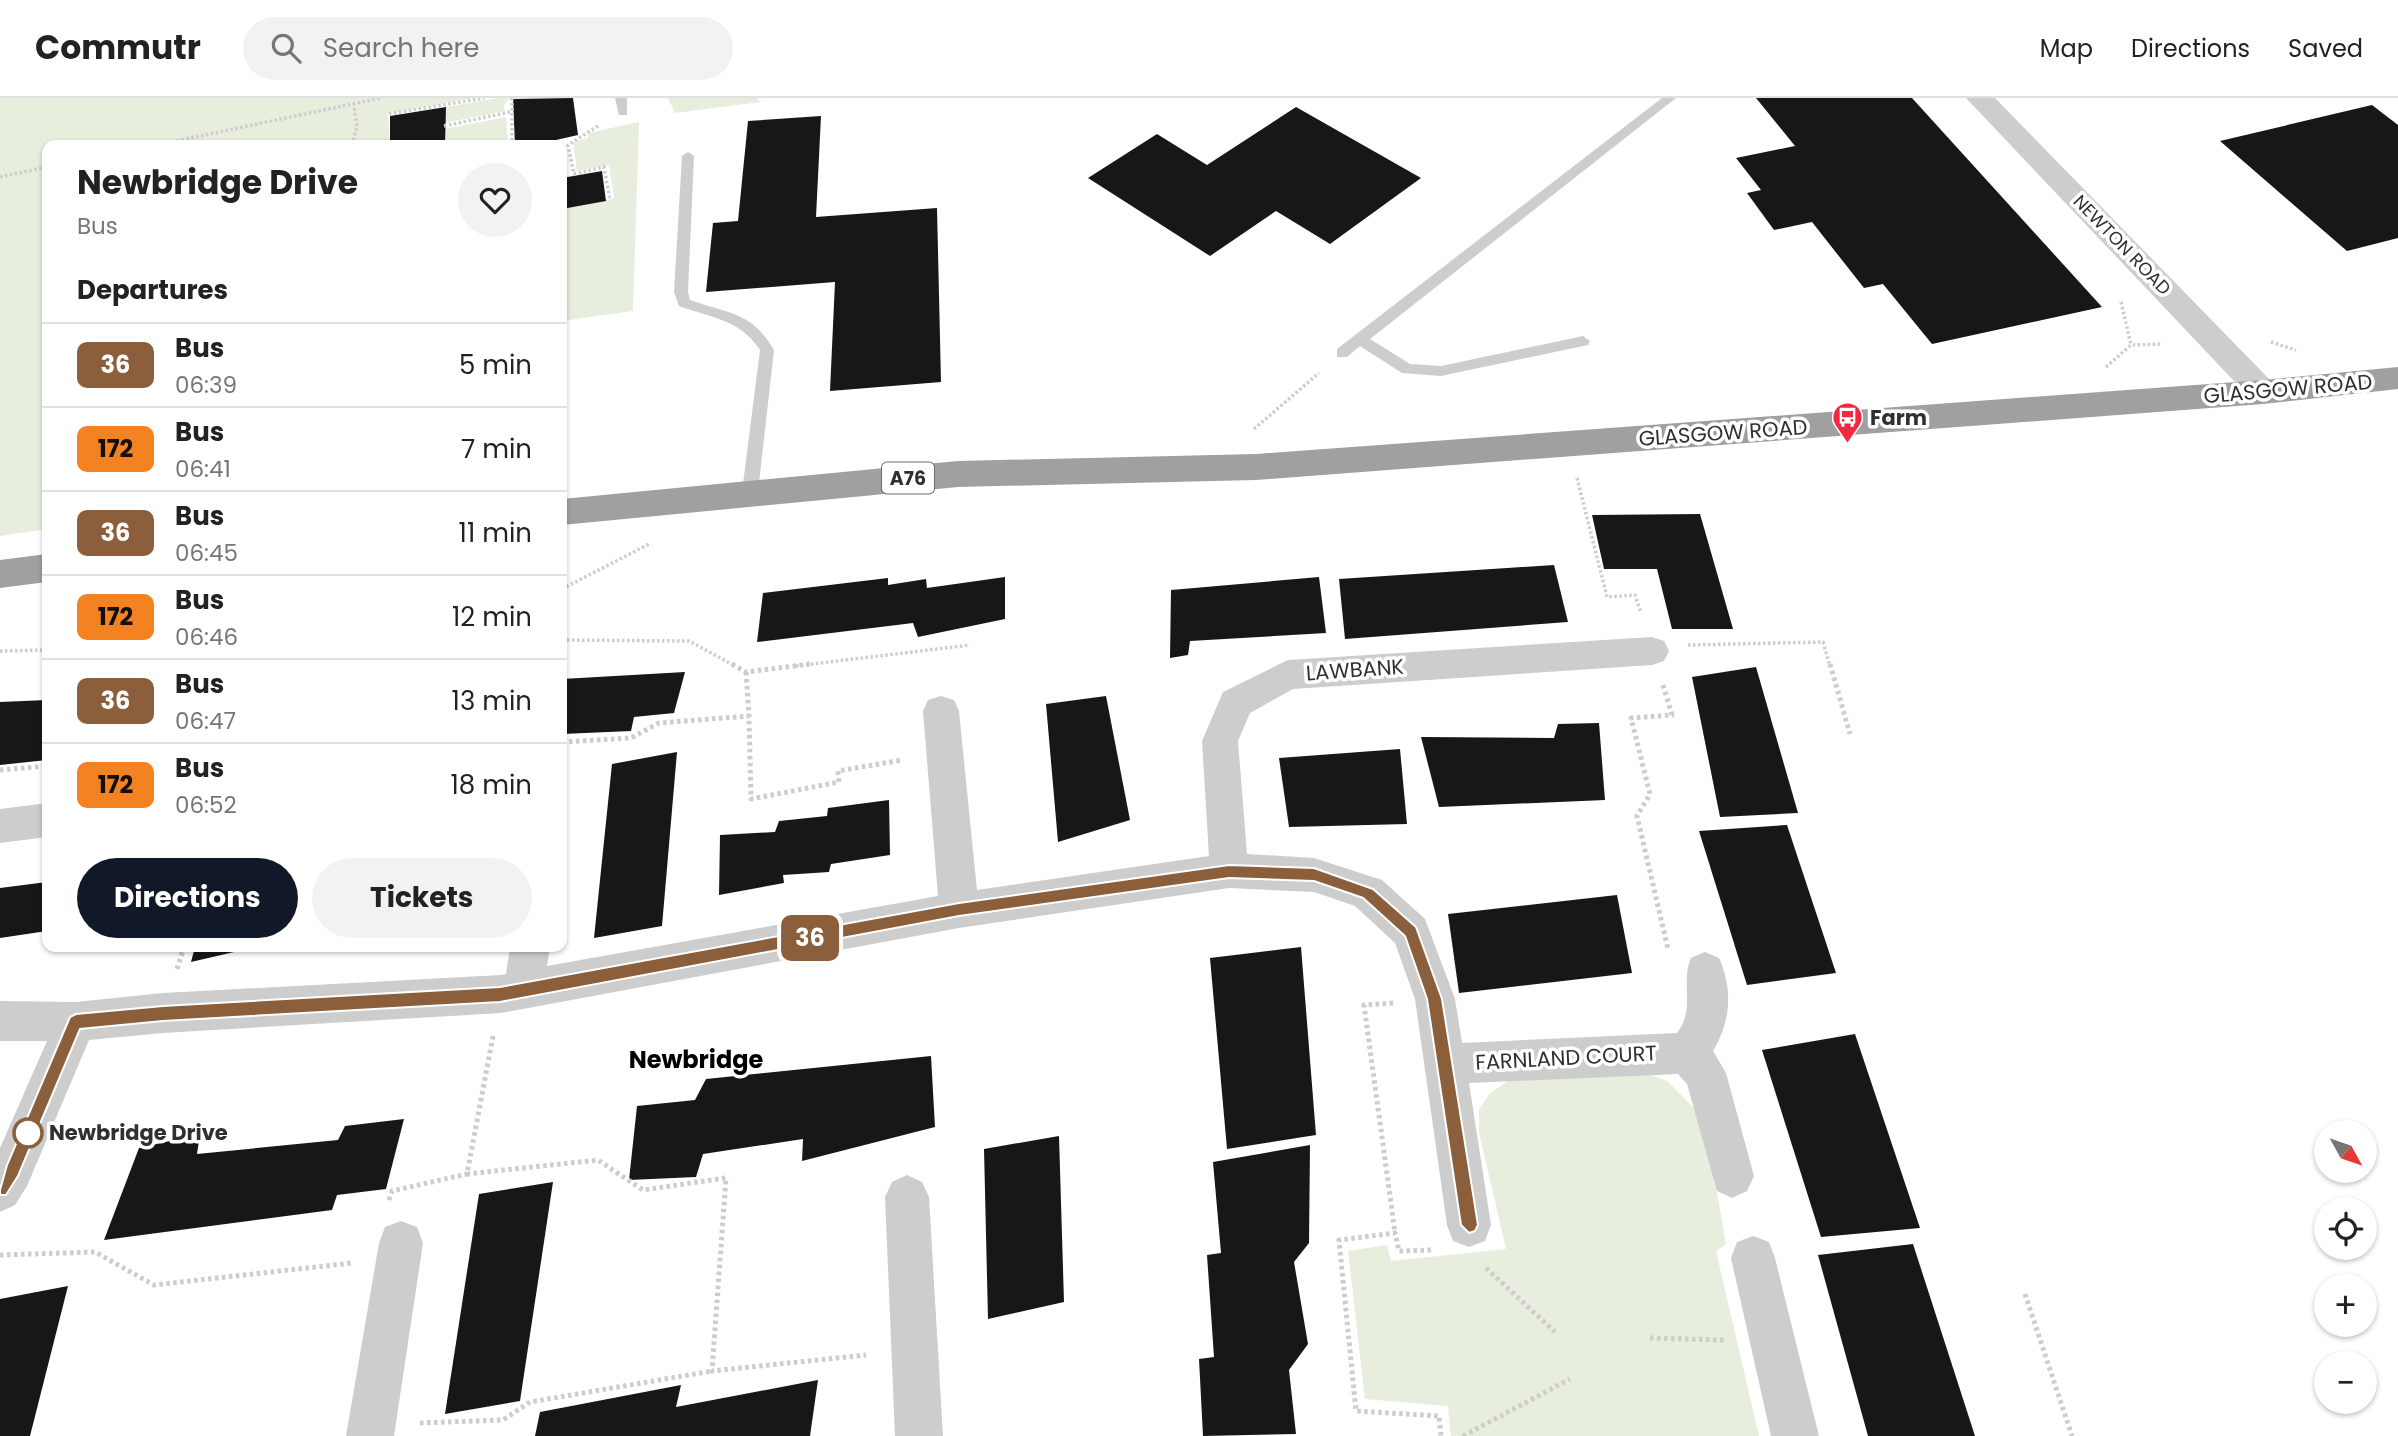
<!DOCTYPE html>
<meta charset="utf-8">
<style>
body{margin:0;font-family:Poppins,sans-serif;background:#f2f2f2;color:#222;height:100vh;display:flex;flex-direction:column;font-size:26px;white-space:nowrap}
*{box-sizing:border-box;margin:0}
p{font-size:23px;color:#767676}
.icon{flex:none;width:38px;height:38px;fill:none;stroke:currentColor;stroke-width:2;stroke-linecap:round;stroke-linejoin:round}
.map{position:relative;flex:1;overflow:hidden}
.sheet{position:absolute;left:42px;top:42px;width:525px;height:812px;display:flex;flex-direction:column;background:#fff;border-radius:14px;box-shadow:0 2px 5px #0004}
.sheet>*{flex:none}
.badge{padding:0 14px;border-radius:10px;font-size:24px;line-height:46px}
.needle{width:46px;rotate:130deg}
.buttons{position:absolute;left:2314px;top:1022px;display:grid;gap:14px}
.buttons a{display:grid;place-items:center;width:63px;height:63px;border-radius:50%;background:#fff;box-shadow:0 2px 5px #0004;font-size:35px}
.map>.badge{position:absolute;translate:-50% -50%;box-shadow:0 0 0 4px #fff}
h2{padding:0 35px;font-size:26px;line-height:63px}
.round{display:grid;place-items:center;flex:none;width:74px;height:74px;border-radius:37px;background:#f2f2f2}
.summary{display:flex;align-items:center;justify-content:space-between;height:119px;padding:0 35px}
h1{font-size:33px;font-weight:700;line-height:52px}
.primary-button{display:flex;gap:14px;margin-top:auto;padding:14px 35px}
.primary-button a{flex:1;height:80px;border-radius:42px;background:#111827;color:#fff;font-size:28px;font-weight:700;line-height:80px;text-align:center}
.primary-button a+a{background:#f2f2f2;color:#222}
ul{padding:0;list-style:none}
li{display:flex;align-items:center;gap:21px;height:84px;padding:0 35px;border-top:2px solid #e0e0e0}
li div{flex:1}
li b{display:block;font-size:26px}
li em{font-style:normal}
li .badge{min-width:77px;font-weight:700;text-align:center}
header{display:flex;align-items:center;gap:42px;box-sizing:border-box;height:98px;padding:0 35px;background:#fff;border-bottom:2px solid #e0e0e0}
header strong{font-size:33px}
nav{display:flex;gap:38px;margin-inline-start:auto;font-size:24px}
.search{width:490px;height:63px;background:#f2f2f2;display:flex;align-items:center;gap:18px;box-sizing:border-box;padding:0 24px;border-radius:38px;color:#767676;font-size:26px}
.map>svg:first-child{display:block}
.green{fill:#e7eedd}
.building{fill:#171717}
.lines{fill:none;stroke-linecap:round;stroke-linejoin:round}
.path-far1{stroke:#cdcdcd;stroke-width:3.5;stroke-dasharray:2.5 2.5;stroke-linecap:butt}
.path{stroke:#cdcdcd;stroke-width:5;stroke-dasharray:3.5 3.5;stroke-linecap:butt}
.service{fill:#cdcdcd;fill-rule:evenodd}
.minor{fill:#cdcdcd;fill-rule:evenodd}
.tertiary{fill:#cdcdcd;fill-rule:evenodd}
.trunk{fill:#a0a0a0;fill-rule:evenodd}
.line{fill:#8b5e3c;stroke:#fff;stroke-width:2}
.stop-dot{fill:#fff;stroke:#8b5e3c;stroke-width:3.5}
.labels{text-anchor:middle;stroke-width:7;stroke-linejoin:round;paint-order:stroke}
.far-street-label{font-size:18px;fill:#303030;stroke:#fff}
.shield{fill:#fff;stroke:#6e6e6e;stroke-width:2}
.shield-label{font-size:19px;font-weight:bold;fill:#303030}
.street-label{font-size:21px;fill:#303030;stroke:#fff}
.poi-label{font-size:21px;font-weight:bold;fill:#303030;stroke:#fff;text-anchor:start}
.stop-label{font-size:21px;font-weight:bold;fill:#303030;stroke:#fff;text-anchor:start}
.quarter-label{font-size:24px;font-weight:bold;fill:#000;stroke:#fff}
</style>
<header>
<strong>Commutr</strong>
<div class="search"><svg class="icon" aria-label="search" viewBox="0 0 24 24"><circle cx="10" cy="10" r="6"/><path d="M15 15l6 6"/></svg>Search here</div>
<nav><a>Map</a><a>Directions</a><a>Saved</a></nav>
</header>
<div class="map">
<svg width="2398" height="1338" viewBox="0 0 2398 1338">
<rect width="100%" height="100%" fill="#fff"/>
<g class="green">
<polygon points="0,0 472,0 388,16 390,47 47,47 47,431 0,438"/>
<polygon points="498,0 510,0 504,7 505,13 444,25 446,9"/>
<polygon points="668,0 757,0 760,4 675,15"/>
<polygon points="506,19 508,45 445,46 444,31"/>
<polygon points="639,24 633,213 562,223 562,111 614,100 609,67 577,73 573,44 588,40 589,35"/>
<polygon points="1640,973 1667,983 1704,1020 1726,1146 1716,1153 1759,1338 1451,1338 1448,1308 1365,1301 1348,1153 1387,1147 1391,1163 1506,1151 1479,1035 1479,1012 1490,995 1510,982"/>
</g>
<g class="building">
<polygon points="573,0 578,37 534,47 515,47 513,1"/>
<polygon points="1756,0 1912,0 2102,209 1932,246 1883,186 1864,190 1812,124 1774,132 1747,95 1761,92 1736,60 1795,48"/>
<polygon points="2372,7 2398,27 2398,140 2347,153 2220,43"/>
<polygon points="446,9 445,47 390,47 390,18"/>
<polygon points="1296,9 1421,80 1330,146 1276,113 1210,158 1088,80 1157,36 1207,67"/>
<polygon points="821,18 816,119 937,110 941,284 830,293 835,184 706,194 713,125 738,123 748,23"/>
<polygon points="602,73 606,103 562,111 562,80"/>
<polygon points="1700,416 1733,531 1672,531 1657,471 1604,471 1592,417"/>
<polygon points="1554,467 1568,524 1345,541 1339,481"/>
<polygon points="1005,479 1005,521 918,539 913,525 757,544 763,495 888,480 888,487 926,481 927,490"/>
<polygon points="1319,479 1326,535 1190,543 1188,557 1170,560 1171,492"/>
<polygon points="1756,569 1798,715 1720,719 1692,579"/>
<polygon points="685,574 674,615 634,619 631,633 562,636 562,581"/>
<polygon points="1106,598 1130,722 1058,744 1046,606"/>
<polygon points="47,602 47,662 0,667 0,604"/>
<polygon points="1599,625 1605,702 1439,709 1421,639 1554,640 1558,626"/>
<polygon points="1400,651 1407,726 1289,729 1279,660"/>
<polygon points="677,654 662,828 594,840 612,666"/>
<polygon points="889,702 890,757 831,766 829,774 783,777 784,785 719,797 720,737 775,734 779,723 827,718 828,710"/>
<polygon points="1787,727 1836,875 1747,887 1699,733"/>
<polygon points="47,784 47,833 0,840 0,790"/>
<polygon points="1617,797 1632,875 1459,895 1448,816"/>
<polygon points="195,849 250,849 251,850 191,864"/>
<polygon points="1301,849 1316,1037 1227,1051 1210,860"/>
<polygon points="1855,936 1920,1130 1821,1139 1762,952"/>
<polygon points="931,958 935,1029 802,1063 803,1041 703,1056 696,1079 629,1082 637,1008 695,1002 706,981"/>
<polygon points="404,1021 386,1091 337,1097 332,1112 104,1142 139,1050 200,1036 197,1056 338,1042 345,1028"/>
<polygon points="1059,1038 1064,1204 988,1221 984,1051"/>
<polygon points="1310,1047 1309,1145 1294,1164 1308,1246 1289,1272 1296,1336 1203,1338 1199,1261 1214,1259 1207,1157 1221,1155 1213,1064"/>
<polygon points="553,1084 520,1303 445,1316 479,1096"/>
<polygon points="1913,1146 1975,1338 1868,1338 1818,1157"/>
<polygon points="68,1188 30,1338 0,1338 0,1201"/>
<polygon points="818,1282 810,1338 535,1338 540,1314 681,1287 676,1309"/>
</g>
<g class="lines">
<g class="path-far1">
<polyline points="512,0 512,47"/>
<polyline points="389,16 484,0"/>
<polyline points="444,28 510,14"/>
<polyline points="598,28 568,47 574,76 604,69 610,102"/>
<polyline points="157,47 381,0"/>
<polyline points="352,47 357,28 354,8"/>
<polyline points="0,79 47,69"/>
<polyline points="2121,204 2131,247"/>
<polyline points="2271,244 2296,252"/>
<polyline points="2106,269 2131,247 2163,246"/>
<polyline points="1254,331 1319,275"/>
<polyline points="1577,380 1607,499 1635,497 1641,515"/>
<polyline points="562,491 651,445"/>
<polyline points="562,542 689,543 735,568"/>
<polyline points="1688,547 1823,544 1830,568"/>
<polyline points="0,553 47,552"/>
<polyline points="796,568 970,547"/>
</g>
<g class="path">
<polyline points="732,566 746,574 810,566"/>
<polyline points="1830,566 1850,636"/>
<polyline points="746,574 749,618"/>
<polyline points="1663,587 1672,617 1631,620 1650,696 1637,718 1668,851"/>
<polyline points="562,644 631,640 659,625 749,618 751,701 839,684 838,673 902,662"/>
<polyline points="0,672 47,668"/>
<polyline points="177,871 184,849"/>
<polyline points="1393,905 1364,907 1395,1135"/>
<polyline points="493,938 467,1076 598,1062 643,1092 726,1080 712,1273 866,1257"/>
<polyline points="389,1102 392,1093 467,1076"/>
<polyline points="1431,1152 1399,1153 1395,1135 1339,1142 1356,1313 1439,1318 1441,1338"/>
<polyline points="0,1157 95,1154 154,1187 352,1165"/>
<polyline points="1486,1170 1555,1234"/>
<polyline points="2025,1196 2072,1338"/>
<polyline points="1650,1240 1724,1242"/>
<polyline points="420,1325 503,1322 530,1304 712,1273"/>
<polyline points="1463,1338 1570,1281"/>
</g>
<g class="service">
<polygon points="615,0 627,0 627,17 619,17"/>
<polygon points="1662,0 1676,0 1370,241 1410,266 1441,268 1583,238 1590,243 1588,247 1441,278 1402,275 1360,248 1347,259 1337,259 1337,251"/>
<path d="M 688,54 L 694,58 L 688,194 L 690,202 C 729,216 751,213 774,252 L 758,394 L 750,400 L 742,394 L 760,252 C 740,221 711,220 679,208 L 674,194 L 682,58 Z"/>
</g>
<g class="minor">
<path d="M 1652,539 L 1664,543 L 1669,553 L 1664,563 L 1652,567 L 1293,591 L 1250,615 L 1238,643 L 1247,756 L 1314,760 L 1382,782 L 1425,821 L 1455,901 L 1462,945 L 1677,935 C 1696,911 1680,885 1691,860 L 1705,854 L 1719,860 C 1733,891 1731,923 1713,953 L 1726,975 L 1754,1078 L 1747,1093 L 1732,1100 L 1717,1093 L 1687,986 L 1678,976 L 1469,985 L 1491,1127 L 1485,1143 L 1469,1149 L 1453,1143 L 1447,1127 L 1415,901 L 1395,845 L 1355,808 L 1314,794 L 1229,790 L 959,830 L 501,915 L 163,935 L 89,942 L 27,1088 L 15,1107 L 0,1114 L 0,1050 L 47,943 L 0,943 L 0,903 L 76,904 L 163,895 L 501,877 L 506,876 L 510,849 L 550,849 L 547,868 L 938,798 L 923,613 L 928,602 L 941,598 L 954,602 L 959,613 L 977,792 L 1209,758 L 1202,643 L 1223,594 L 1288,562 Z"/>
<polygon points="47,705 47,739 0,745 0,711"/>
<polygon points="907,1077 922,1084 929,1099 943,1338 895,1338 885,1099 892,1084"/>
<polygon points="401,1123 417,1129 423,1145 394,1338 346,1338 379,1145 385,1129"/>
<polygon points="1753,1138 1769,1144 1775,1160 1819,1338 1771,1338 1731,1160 1737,1144"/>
</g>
<polygon class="tertiary" points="1966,0 1995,0 2274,286 2279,294 2274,302 2263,306 2252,302"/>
<g class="trunk">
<polygon points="2398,269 2398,291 2263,306 1256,382 958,389 562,427 562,401 958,363 1256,356 2263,282"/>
<polygon points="47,456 47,484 0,490 0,462"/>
</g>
</g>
<polygon class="line" points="1229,767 1314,770 1373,791 1416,829 1442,901 1478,1127 1475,1133 1469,1135 1461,1127 1427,901 1405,838 1363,800 1314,783 1229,780 959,818 500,904 163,923 80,931 18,1078 6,1097 0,1097 0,1092 7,1067 70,919 76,916 163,908 500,889 959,805"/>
<defs>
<symbol id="bus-pin" viewBox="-11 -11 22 30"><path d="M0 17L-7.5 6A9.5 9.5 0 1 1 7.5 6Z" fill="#f02943" stroke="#fff"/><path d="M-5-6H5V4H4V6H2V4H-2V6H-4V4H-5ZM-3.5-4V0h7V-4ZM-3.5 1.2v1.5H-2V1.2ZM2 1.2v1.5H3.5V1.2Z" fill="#fff"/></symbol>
</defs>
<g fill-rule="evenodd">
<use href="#bus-pin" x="1830" y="302" width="35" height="47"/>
</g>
<circle class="stop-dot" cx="28" cy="1035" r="14"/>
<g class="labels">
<g class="far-street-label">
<text transform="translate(2122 147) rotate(46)" y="6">NEWTON ROAD</text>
</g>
<rect class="shield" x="882" y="364.5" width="52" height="31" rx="5"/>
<g class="shield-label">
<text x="908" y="387">A76</text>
</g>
<g class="street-label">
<text transform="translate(2288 291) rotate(-5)" y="7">GLASGOW ROAD</text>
<text transform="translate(1723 335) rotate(-4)" y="7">GLASGOW ROAD</text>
<text transform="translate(1355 572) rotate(-4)" y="7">LAWBANK</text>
<text transform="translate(1566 960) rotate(-3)" y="7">FARNLAND COURT</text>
</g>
<g class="poi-label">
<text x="1870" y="327">Farm</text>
</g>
<g class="stop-label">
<text x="49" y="1042">Newbridge Drive</text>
</g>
<g class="quarter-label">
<text x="696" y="970">Newbridge</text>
</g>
</g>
</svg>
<div class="buttons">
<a><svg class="needle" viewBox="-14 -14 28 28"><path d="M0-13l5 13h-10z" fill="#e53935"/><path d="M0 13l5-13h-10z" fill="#767676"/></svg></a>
<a><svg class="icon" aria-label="locate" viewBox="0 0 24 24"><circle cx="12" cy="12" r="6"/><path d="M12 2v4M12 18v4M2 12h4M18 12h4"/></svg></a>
<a>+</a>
<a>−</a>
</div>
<b class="badge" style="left:810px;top:840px;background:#8b5e3c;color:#fff">36</b>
<section class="sheet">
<div class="summary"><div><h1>Newbridge Drive</h1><p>Bus</p></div><a class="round"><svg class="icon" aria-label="heart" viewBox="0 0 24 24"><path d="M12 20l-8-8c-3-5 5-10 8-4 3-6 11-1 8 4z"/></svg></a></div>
<h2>Departures</h2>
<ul>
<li><span class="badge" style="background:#8b5e3c;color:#fff">36</span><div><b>Bus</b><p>06:39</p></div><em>5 min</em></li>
<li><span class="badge" style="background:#f58220;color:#111">172</span><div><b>Bus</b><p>06:41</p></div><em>7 min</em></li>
<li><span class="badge" style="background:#8b5e3c;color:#fff">36</span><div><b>Bus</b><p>06:45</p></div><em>11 min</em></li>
<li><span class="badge" style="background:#f58220;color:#111">172</span><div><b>Bus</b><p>06:46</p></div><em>12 min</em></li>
<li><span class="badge" style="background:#8b5e3c;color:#fff">36</span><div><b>Bus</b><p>06:47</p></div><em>13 min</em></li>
<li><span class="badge" style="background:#f58220;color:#111">172</span><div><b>Bus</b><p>06:52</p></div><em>18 min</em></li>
</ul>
<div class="primary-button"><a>Directions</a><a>Tickets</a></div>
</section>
</div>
